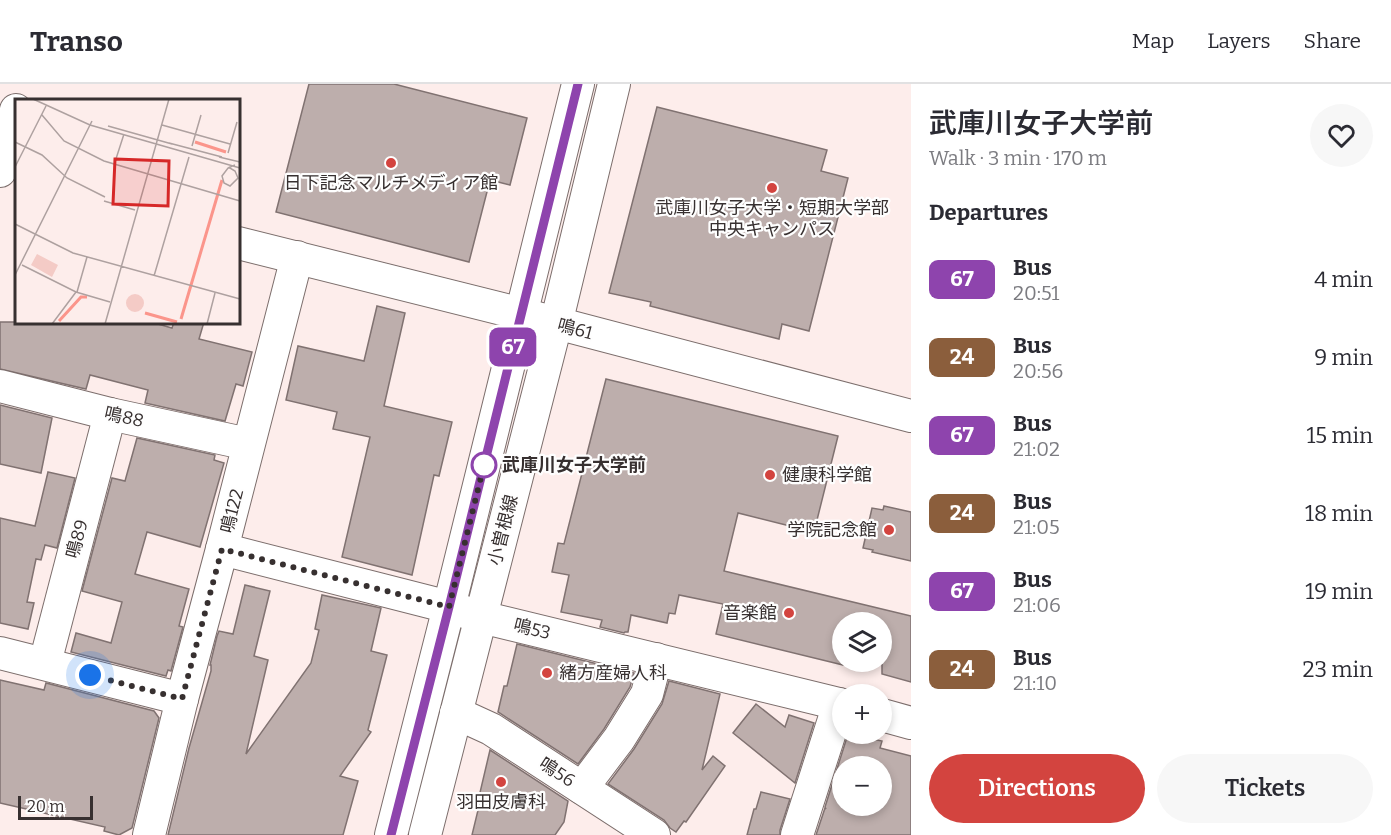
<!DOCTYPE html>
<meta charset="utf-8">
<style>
body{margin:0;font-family:Bitter,"Noto Sans JP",serif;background:#f7f7f7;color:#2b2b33;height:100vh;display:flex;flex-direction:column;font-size:22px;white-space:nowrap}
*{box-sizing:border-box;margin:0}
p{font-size:20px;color:#7c7c81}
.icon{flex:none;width:33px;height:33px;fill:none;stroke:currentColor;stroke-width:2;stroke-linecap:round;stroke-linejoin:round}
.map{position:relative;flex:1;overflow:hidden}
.side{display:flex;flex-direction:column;background:#fff;width:480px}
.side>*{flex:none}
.badge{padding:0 12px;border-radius:9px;font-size:21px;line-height:39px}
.tools{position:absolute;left:832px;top:528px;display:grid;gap:12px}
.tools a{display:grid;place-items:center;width:60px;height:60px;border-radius:50%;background:#fff;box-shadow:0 3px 9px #0003;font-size:30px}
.scale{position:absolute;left:18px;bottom:15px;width:75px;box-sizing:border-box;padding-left:6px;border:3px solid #373030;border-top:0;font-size:16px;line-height:21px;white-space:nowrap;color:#373030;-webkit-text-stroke:4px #fefefe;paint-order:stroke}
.you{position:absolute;width:30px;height:30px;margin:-15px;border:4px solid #fff;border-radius:50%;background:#1a73e8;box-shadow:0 0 0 9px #1a73e833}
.map>.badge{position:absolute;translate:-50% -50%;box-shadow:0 0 0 3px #fff}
h2{padding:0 18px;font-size:22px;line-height:54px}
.round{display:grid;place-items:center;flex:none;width:63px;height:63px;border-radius:32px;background:#f7f7f7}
.summary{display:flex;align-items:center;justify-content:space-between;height:102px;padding:0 18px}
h1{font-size:28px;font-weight:600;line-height:45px}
.primary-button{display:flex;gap:12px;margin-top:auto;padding:12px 18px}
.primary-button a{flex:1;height:69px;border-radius:36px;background:#d3443f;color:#fff;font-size:24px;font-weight:600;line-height:69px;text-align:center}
.primary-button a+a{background:#f7f7f7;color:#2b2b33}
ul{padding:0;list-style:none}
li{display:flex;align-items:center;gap:18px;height:78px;padding:0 18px}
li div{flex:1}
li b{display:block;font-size:22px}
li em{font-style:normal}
li .badge{min-width:66px;font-weight:700;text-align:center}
header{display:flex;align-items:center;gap:36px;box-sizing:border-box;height:84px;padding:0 30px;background:#fff;border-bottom:2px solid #e1e1e2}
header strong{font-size:28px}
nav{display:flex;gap:33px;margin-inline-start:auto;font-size:21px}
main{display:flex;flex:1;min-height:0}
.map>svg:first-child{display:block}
.building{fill:#bdaeac;stroke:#807271;stroke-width:1.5;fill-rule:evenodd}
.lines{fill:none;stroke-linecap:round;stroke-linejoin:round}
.minor-casing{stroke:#7c6e6c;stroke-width:34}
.minor{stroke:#fff;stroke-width:32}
.line-casing{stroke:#fff;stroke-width:14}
.line{stroke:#8e44ad;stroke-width:9}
.walk{stroke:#373030;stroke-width:6;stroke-dasharray:0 10.8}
.poi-dot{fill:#d3443f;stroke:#fefefe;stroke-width:2}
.stop-dot{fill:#fff;stroke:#8e44ad;stroke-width:3}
.labels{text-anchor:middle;stroke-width:4.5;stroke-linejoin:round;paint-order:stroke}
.poi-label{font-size:18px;fill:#373030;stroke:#fefefe}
.street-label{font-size:18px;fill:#373030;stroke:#fefefe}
.stop-label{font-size:18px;font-weight:bold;fill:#373030;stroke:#fefefe;text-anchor:start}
.inset-river{fill:none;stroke:#fb958b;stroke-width:3}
.inset-road{fill:none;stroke:#aea1a0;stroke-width:1.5}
.view{fill:#d62828;fill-opacity:0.15;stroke:#d62828;stroke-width:3}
.inset-edge{fill:none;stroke:#373030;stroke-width:3}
</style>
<header>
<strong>Transo</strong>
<nav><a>Map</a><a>Layers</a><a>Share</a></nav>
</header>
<main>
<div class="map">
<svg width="911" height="751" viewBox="0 0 911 751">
<rect width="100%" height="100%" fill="#fdedeb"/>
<g class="building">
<polygon points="309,0 394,0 527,34 510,101 490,96 469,178 276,128"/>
<polygon points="657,23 827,66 821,87 848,94 809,247 782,240 779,255 650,222 651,218 609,209"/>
<polygon points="377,222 405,229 384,322 452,338 439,392 434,391 412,491 342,473 370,353 333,345 337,328 286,316 298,262 364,277"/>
<polygon points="0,238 151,238 172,244 174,238 204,238 199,255 252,268 243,302 236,300 225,337 145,319 148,306 90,291 86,305 0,285"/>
<polygon points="606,295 838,352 814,448 738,429 724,487 911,532 911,598 882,590 882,538 843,538 843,581 716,550 723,520 679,511 675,530 669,529 667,539 631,531 628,548 625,548 624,549 600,543 602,536 561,528 569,491 552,488 558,459 564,460"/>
<polygon points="0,321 52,334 41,389 0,380"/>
<polygon points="137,354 215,371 214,376 224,379 200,463 147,448 135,490 189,505 179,542 183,543 171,587 168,586 166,592 71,568 76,549 111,559 122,518 82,507 112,394 125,397"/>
<polygon points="48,388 75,394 57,464 45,461 41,476 36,475 27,518 34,519 28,545 0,539 0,434 35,442"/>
<polygon points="884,422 911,428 911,477 872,468 873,466 863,464 872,424 883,426"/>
<polygon points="245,501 270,507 254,572 268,576 246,670 311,579 319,546 315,545 322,511 381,524 371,567 387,571 368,646 371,648 340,692 358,697 343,751 168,751 189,664 211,587 211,581 210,581 217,552 219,547 233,550"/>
<polygon points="517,560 634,589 630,603 604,645 578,680 498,628 504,602 507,602"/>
<polygon points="0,596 44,606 46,599 154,627 159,634 132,744 119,751 104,747 105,743 0,719"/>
<polygon points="669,597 720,610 702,686 713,672 725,682 686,738 684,737 676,748 670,744 664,736 608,700 634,665 662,620"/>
<polygon points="756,620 785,643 789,631 814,639 795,699 733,649"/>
<path d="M 848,650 L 882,657 L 880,664 L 911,672 L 911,751 L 816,751 L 825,724 L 826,725 L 825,723 ZM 843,682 L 882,682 L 882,722 L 843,722 Z"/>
<polygon points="490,666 568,717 564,738 555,751 472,751 480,718 478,717"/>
<polygon points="761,708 790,715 780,746 780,751 747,751 754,725 756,725"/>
</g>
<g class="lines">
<defs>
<g id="minor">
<polyline points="0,87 16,26"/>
<polyline points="238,159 522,230 911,332"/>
<polyline points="0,302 110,330 248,360"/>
<polyline points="222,465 449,523 481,533 843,621"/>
<polyline points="0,569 182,615"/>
<polyline points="45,579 110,330"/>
<polyline points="456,629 491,645 654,751"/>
<polyline points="882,631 911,639"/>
<polyline points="582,704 619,655 647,610 656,575"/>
<polyline points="149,751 182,615 222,465 297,173"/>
<polyline points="391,751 449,523 578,0"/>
<polyline points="425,751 556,240 614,0"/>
<polyline points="797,751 839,620"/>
</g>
</defs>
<use href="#minor" class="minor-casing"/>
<use href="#minor" class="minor"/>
</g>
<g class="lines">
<defs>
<polyline id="line" points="391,751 449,523 578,0"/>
</defs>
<use href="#line" class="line-casing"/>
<use href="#line" class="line"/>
<polyline class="walk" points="90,591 182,615 222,465 449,523 484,381"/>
</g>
<g class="poi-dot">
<circle cx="391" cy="79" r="6"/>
<circle cx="772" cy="104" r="6"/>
<circle cx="770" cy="391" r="6"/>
<circle cx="889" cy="446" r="6"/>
<circle cx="789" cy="529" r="6"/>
<circle cx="547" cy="589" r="6"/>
<circle cx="501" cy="698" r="6"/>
</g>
<circle class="stop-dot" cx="484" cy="381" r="12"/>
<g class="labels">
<g class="poi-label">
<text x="391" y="105">日下記念マルチメディア館</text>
<text x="772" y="130">武庫川女子大学・短期大学部<tspan x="772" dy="21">中央キャンパス</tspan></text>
<text x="782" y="397" text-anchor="start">健康科学館</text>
<text x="877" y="452" text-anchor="end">学院記念館</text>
<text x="777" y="535" text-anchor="end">音楽館</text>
<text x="559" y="595" text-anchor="start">緒方産婦人科</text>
<text x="501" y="724">羽田皮膚科</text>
</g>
<g class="street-label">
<text transform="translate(575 245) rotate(15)" y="6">鳴61</text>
<text transform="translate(124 333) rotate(13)" y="6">鳴88</text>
<text transform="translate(232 427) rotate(-76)" y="6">鳴122</text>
<text transform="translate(503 446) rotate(-76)" y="6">小曽根線</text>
<text transform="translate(77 455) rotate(-75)" y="6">鳴89</text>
<text transform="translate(532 545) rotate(14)" y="6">鳴53</text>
<text transform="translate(557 688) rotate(33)" y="6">鳴56</text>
</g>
<g class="stop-label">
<text x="502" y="387">武庫川女子大学前</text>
</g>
</g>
<g transform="translate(15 15)">
<rect width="225" height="225" fill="#fdedeb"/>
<path d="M 22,155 L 43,166 L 37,178 L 16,166 ZM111 204a9 9 0 1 1 18 0a9 9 0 1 1-18 0Z" fill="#f4cbc6"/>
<path class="inset-river" d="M 180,43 L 211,53M 130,214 L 162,223M 166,220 L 207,81M 44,222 L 66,198 L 72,198"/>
<path class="inset-road" d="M 18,0 L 75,26 L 225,69M 27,16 L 49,42 L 89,62 L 225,102M 147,26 L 215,45M 93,27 L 157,45M 0,43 L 27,56 L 52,79 L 90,98M 154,44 L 207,58M 177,47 L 186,16M 213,54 L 222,23M 204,58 L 225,63M 99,66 L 109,35M 0,68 L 31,7M 213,69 L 215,69 L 220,72 L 223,79 L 215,87 L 209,84 L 207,77 L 213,69 L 215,68 L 220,66M 89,102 L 120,111M 0,125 L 58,154 L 225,200M 7,166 L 61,193 L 95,203M 0,176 L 77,22M 139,177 L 174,58M 62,193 L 72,158M 37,225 L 61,193M 90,225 L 154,0M 192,225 L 200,194"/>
<path class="view" d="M 100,60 L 154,62 L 153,107 L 98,105 Z"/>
<rect width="225" height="225" class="inset-edge"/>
</g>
</svg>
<div class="tools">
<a><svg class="icon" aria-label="layers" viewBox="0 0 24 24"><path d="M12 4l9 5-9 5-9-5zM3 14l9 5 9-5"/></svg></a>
<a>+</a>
<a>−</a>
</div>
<div class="scale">20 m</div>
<div class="you" style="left:90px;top:591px"></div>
<b class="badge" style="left:513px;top:263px;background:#8e44ad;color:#fff">67</b>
</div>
<section class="side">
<div class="summary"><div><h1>武庫川女子大学前</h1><p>Walk · 3 min · 170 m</p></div><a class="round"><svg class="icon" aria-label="heart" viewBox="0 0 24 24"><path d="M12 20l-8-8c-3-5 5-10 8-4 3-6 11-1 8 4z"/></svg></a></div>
<h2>Departures</h2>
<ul>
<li><span class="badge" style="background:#8e44ad;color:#fff">67</span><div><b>Bus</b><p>20:51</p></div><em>4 min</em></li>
<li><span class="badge" style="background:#8b5e3c;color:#fff">24</span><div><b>Bus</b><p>20:56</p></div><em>9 min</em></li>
<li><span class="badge" style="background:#8e44ad;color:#fff">67</span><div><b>Bus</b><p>21:02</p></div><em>15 min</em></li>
<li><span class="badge" style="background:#8b5e3c;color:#fff">24</span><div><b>Bus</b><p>21:05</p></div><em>18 min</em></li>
<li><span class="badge" style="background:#8e44ad;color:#fff">67</span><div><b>Bus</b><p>21:06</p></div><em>19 min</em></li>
<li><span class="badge" style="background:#8b5e3c;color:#fff">24</span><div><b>Bus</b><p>21:10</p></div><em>23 min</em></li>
</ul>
<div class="primary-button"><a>Directions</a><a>Tickets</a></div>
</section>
</main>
